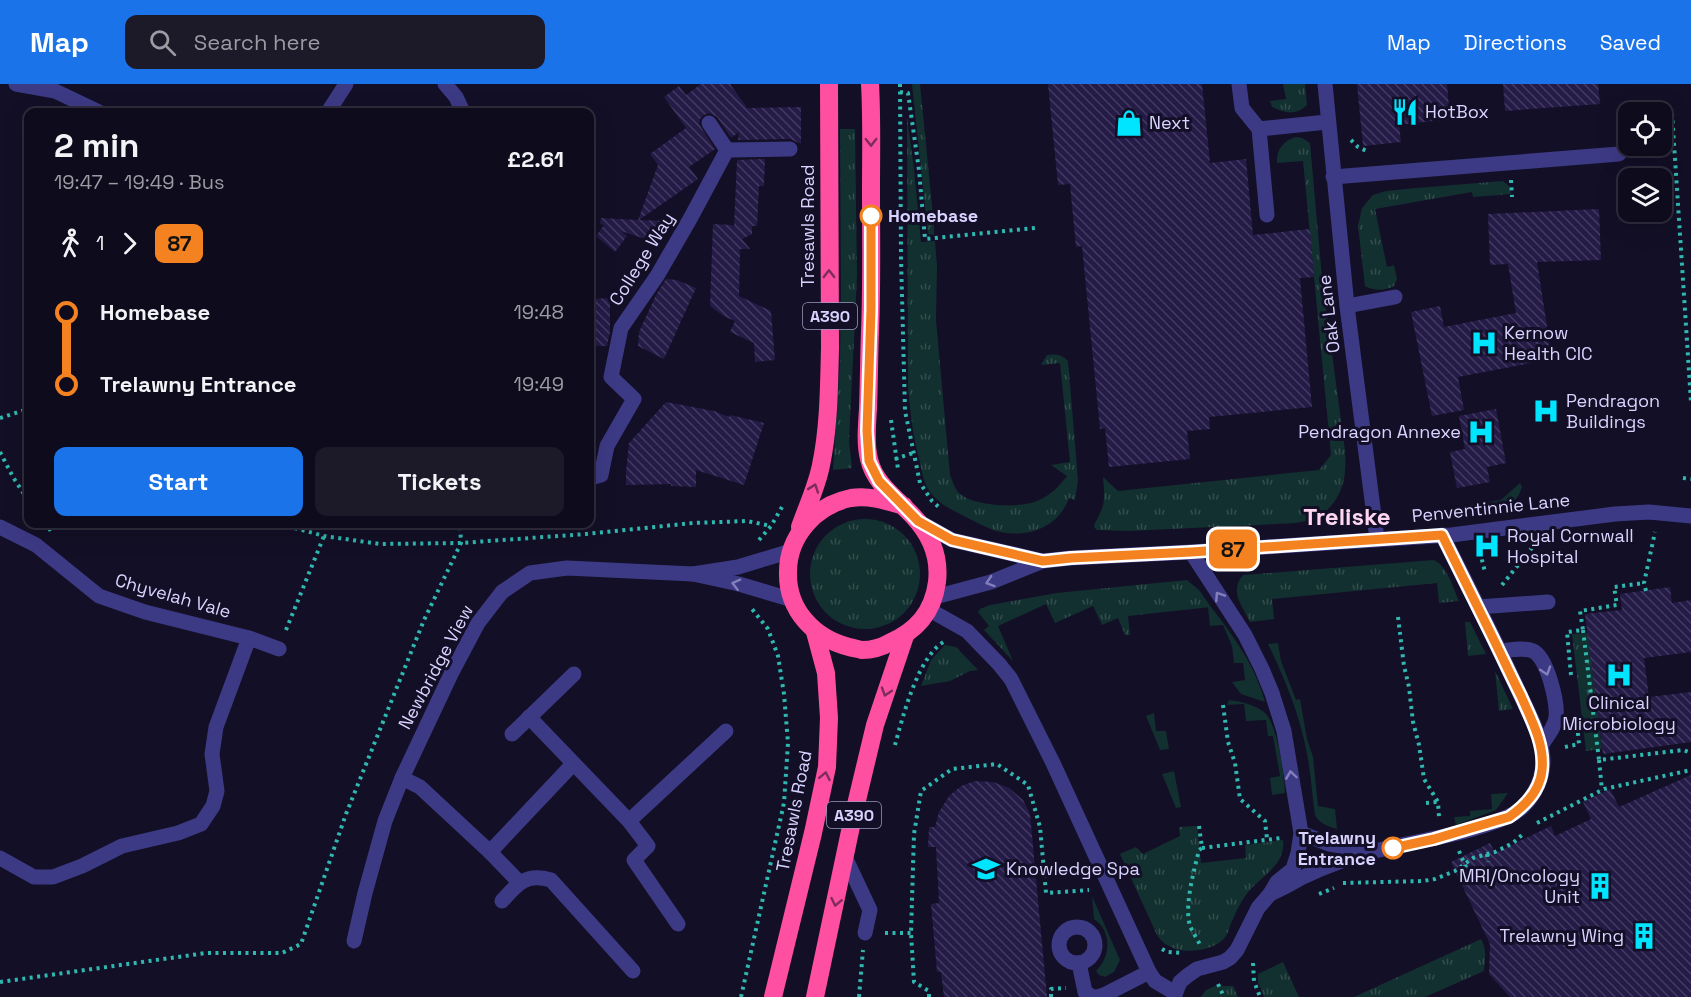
<!DOCTYPE html>
<meta charset="utf-8">
<style>
body{margin:0;font-family:"Space Grotesk",sans-serif;background:#1c1929;color:#f1f3f6;height:100vh;display:flex;flex-direction:column;font-size:22px;white-space:nowrap}
*{box-sizing:border-box;margin:0}
p{font-size:20px;color:#9b9ba3}
.icon{flex:none;width:33px;height:33px;fill:none;stroke:currentColor;stroke-width:2;stroke-linecap:round;stroke-linejoin:round}
.map{position:relative;flex:1;overflow:hidden}
.details{position:absolute;left:24px;top:24px;width:570px;height:420px;display:flex;flex-direction:column;background:#0e0b1c;border-radius:12px;box-shadow:0 6px 24px #0002,0 0 0 2px #2e2b3b}
.details>*{flex:none}
.badge{padding:0 12px;border-radius:9px;font-size:21px;line-height:39px}
.tools{position:absolute;left:1618px;top:18px;display:grid;gap:12px}
.tools a{display:grid;place-items:center;width:54px;height:54px;border-radius:12px;background:#0e0b1c;box-shadow:0 6px 24px #0002,0 0 0 2px #2e2b3b;font-size:30px}
.map>.badge{position:absolute;translate:-50% -50%;box-shadow:0 0 0 3px #fff}
.legs{display:flex;align-items:center;gap:9px;height:66px;padding:0 30px;font-size:20px}
.legs p{margin-inline-start:auto}
.summary{display:flex;align-items:center;justify-content:space-between;height:102px;padding:0 30px}
h1{font-size:33px;font-weight:700;line-height:45px}
.button{display:flex;gap:12px;margin-top:auto;padding:12px 30px}
.button a{flex:1;height:69px;border-radius:12px;background:#1a73e8;color:#fff;font-size:24px;font-weight:700;line-height:69px;text-align:center}
.button a+a{background:#1c1929;color:#f1f3f6}
ul{padding:0 30px;list-style:none}
li{display:flex;align-items:center;gap:21px;height:72px;font-size:22px}
li i{display:grid;place-items:center;width:9px;height:100%;margin:0 8px;background:currentColor}
li i::after{content:'';width:15px;height:15px;margin:-8px;border:4px solid;border-radius:50%;background:#0e0b1c}
li p{margin-inline-start:auto}
li:first-child i{background:linear-gradient(#0000 50%,currentColor 0)}
li:last-child i{background:linear-gradient(currentColor 50%,#0000 0)}
header{display:flex;align-items:center;gap:36px;box-sizing:border-box;height:84px;padding:0 30px;background:#1a73e8;color:#fff}
header strong{font-size:28px}
nav{display:flex;gap:33px;margin-inline-start:auto;font-size:21px}
.search{width:420px;height:54px;background:#1c1929;display:flex;align-items:center;gap:15px;box-sizing:border-box;padding:0 21px;border-radius:12px;color:#9b9ba3;font-size:22px}
.map>svg:first-child{display:block}
.grass{fill:url(#grass-tufts)}
.garden{fill:#12302f}
.building{fill:url(#building-back-hatch)}
.lines{fill:none;stroke-linecap:round;stroke-linejoin:round}
.path{stroke:#2fb8b0;stroke-width:4;stroke-dasharray:3 4.5;stroke-linecap:butt}
.minor{stroke:#3d3a85;stroke-width:15}
.highway{stroke:#ff4fa3;stroke-width:18}
.oneway{stroke:#7d2c5e}
.oneway2{stroke:#837fbc}
.line-1-casing{stroke:#fff;stroke-width:14}
.line-1{stroke:#f58220;stroke-width:9}
.stop-1-dot{fill:#fff;stroke:#f58220;stroke-width:3}
.labels{text-anchor:middle;stroke-width:6;stroke-linejoin:round;paint-order:stroke}
.shield{fill:#130f26;stroke:#9e99be;stroke-width:1.5}
.shield-label{font-size:16px;font-weight:bold;fill:#d9d4ff}
.poi-label{font-size:18px;fill:#d9d4ff;stroke:#130f26;text-anchor:start}
.stop-label{font-size:18px;font-weight:bold;fill:#d9d4ff;stroke:#130f26;text-anchor:start}
.street-label{font-size:18px;fill:#d9d4ff;stroke:#130f26}
.district-label{font-size:24px;font-weight:bold;fill:#ffd6f0;stroke:#130f26}
</style>
<header>
<strong>Map</strong>
<div class="search"><svg class="icon" aria-label="search" viewBox="0 0 24 24"><circle cx="10" cy="10" r="6"/><path d="M15 15l6 6"/></svg>Search here</div>
<nav><a>Map</a><a>Directions</a><a>Saved</a></nav>
</header>
<div class="map">
<svg width="1691" height="913" viewBox="0 0 1691 913">
<defs>
<pattern id="grass-tufts" width="24" height="20" patternUnits="userSpaceOnUse" patternTransform="scale(1.5)"><rect width="24" height="20" fill="#12302f"/><path d="M3 7l-1-3M5 7V3M7 7l1-3M15 17l-1-3M17 17v-4M19 17l1-3" fill="none" stroke="#344d4e"/></pattern>
<pattern id="building-back-hatch" width="6" height="6" patternUnits="userSpaceOnUse" patternTransform="scale(1.5)"><rect width="6" height="6" fill="#241b47"/><path d="M-1 5l2 2M0 0l6 6M5-1l2 2" fill="none" stroke="#433b63"/></pattern>
</defs>
<rect width="100%" height="100%" fill="#130f26"/>
<g class="grass">
<polygon points="912,0 920,0 934,142 934,151 928,150"/>
<path d="M 1283,0 L 1305,0 L 1307,21 C 1295,32 1285,29 1272,23 L 1270,17 L 1286,15 Z"/>
<path d="M 907,33 L 914,85 L 921,158 L 935,157 L 937,182 L 936,236 L 950,391 C 952,396 954,403 958,408 C 972,423 1022,425 1039,416 C 1051,411 1059,402 1067,392 L 1051,381 L 1070,378 L 1060,279 L 1041,281 L 1047,271 C 1056,270 1061,270 1068,277 L 1078,396 L 1075,416 L 1069,414 C 1058,445 1024,456 993,446 C 983,442 974,437 964,432 C 950,425 937,419 928,405 C 923,397 922,387 920,379 C 913,353 910,328 908,302 Z"/>
<polygon points="840,45 855,45 857,193 849,357 852,384 833,386 840,276 841,207"/>
<path d="M 1296,53 L 1302,54 L 1310,59 L 1322,194 L 1345,367 C 1347,393 1343,415 1320,432 C 1314,436 1304,437 1296,439 L 1128,447 L 1097,446 L 1094,443 C 1095,437 1098,435 1100,429 C 1106,419 1104,405 1103,393 L 1118,407 L 1319,386 L 1331,371 L 1303,77 L 1277,79 C 1276,66 1283,57 1296,53 Z"/>
<path d="M 1503,97 L 1509,102 L 1511,110 L 1473,113 L 1472,108 L 1375,125 L 1387,183 L 1394,181 L 1397,195 L 1394,202 C 1385,207 1374,207 1365,202 L 1358,142 L 1362,124 L 1373,111 L 1386,107 L 1416,104 Z"/>
<circle cx="865" cy="490" r="55"/>
<path d="M 1434,476 C 1448,483 1453,504 1459,517 L 1439,519 L 1437,499 L 1272,515 L 1274,535 L 1250,538 C 1242,521 1229,507 1243,491 Z"/>
<polygon points="1187,496 1199,506 1211,523 1128,532 1130,551 1125,551 1118,534 1102,541 1093,522 1055,539 1046,520 998,542 1013,577 984,546 989,542 978,528 980,525 990,521 1057,509"/>
<polygon points="1465,538 1470,538 1486,570 1468,572"/>
<polygon points="1588,549 1602,665 1586,667 1572,550"/>
<polygon points="945,561 956,563 978,586 970,587 950,597 921,602 931,576"/>
<polygon points="1495,587 1513,625 1499,627"/>
<path d="M 1197,742 L 1201,779 L 1246,774 L 1245,761 L 1283,756 C 1286,783 1259,792 1246,811 C 1241,818 1236,827 1233,835 C 1230,840 1229,847 1226,852 C 1215,868 1182,871 1167,861 C 1163,859 1160,855 1157,851 L 1120,770 L 1136,763 L 1143,770 L 1180,752 L 1179,743 Z"/>
<path d="M 1481,855 C 1487,865 1485,876 1484,887 L 1425,913 L 1354,913 Z"/>
<polygon points="1283,878 1299,913 1264,913 1258,898 1258,890"/>
<polygon points="1215,902 1233,902 1238,913 1201,913 1206,906"/>
</g>
<g class="garden">
<path d="M 1520,399 L 1522,403 C 1514,429 1492,425 1469,428 L 1466,425 L 1466,422 L 1469,421 L 1501,416 Z"/>
<path d="M 1208,523 L 1211,523 C 1233,551 1256,583 1265,618 L 1241,610 L 1232,598 L 1245,596 L 1243,579 L 1234,579 L 1232,562 L 1223,541 L 1210,542 Z"/>
<path d="M 1278,559 L 1281,577 L 1296,616 L 1300,615 L 1307,655 L 1313,673 L 1318,722 L 1335,725 L 1337,745 C 1328,742 1319,740 1315,731 C 1312,711 1311,690 1307,670 C 1300,631 1285,595 1268,560 Z"/>
<path d="M 1229,616 C 1242,618 1253,620 1264,628 C 1278,640 1284,691 1285,709 L 1272,711 L 1270,694 L 1280,692 L 1273,652 L 1268,652 L 1266,636 L 1246,637 L 1244,620 L 1227,621 Z"/>
<polygon points="1154,629 1156,647 1166,647 1169,665 1160,666 1146,632"/>
<polygon points="1174,687 1181,723 1176,724 1162,690"/>
<polygon points="1508,709 1496,726 1456,741 1454,733 1470,732 1470,727 1492,725 1491,710"/>
<path d="M 1092,812 L 1120,876 L 1114,888 L 1105,893 L 1099,891 L 1096,887 C 1111,873 1112,847 1094,835 Z"/>
</g>
<g class="building">
<polygon points="701,0 730,0 747,24 801,23 801,60 790,55 738,56 739,48 731,54 717,33 709,29 704,31 700,35 699,40 715,65 689,83 698,95 639,136 667,137 660,160 621,147 627,152 615,168 596,152 604,141 600,140 601,134 638,136 658,81 650,70 686,44 664,13 679,2 686,11"/>
<polygon points="1048,0 1202,0 1210,79 1246,75 1253,151 1310,145 1314,193 1300,194 1312,323 1209,333 1210,345 1187,347 1190,375 1109,383 1105,344 1100,345 1082,162 1076,163 1070,100 1058,101"/>
<polygon points="1357,0 1447,0 1450,35 1399,41 1401,58 1363,62"/>
<polygon points="1503,0 1598,0 1600,20 1505,27"/>
<polygon points="765,75 764,102 759,102 757,142 752,142 752,150 742,155 750,165 740,165 739,212 771,227 775,276 755,278 754,259 730,248 735,237 725,233 710,222 713,140 732,141 734,143 737,76"/>
<polygon points="1599,125 1601,176 1537,178 1552,275 1458,293 1464,326 1432,332 1411,228 1440,222 1444,243 1516,229 1508,180 1490,181 1488,130"/>
<polygon points="666,195 677,196 696,204 664,275 638,262 639,248 656,211"/>
<polygon points="610,214 610,248 607,262 590,262 590,215"/>
<polygon points="666,318 714,327 729,333 730,331 764,339 744,401 696,386 696,403 671,402 671,400 626,401 626,388 629,359"/>
<polygon points="1496,325 1506,379 1487,383 1490,398 1457,404 1450,368 1465,365 1459,332"/>
<polygon points="1670,503 1672,519 1691,516 1691,568 1644,574 1649,613 1691,608 1691,658 1603,670 1585,530 1622,526 1620,510"/>
<polygon points="1691,691 1691,913 1510,913 1489,890 1490,860 1451,778 1490,759 1495,769 1551,742 1555,752 1591,735 1583,718 1610,705 1619,723"/>
<polygon points="975,697 993,698 1009,704 1023,716 1030,730 1047,913 944,913 941,888 937,888 931,820 939,819 936,763 928,763 929,743 935,743 939,728 949,712 961,702"/>
</g>
<g class="lines">
<g class="path">
<polyline points="900,0 901,174 905,327 920,399 932,417 941,425"/>
<polyline points="900,8 908,9 919,86 925,155 1035,144"/>
<polyline points="1672,29 1691,318"/>
<polyline points="1351,56 1358,63 1369,68"/>
<polyline points="1511,96 1512,113"/>
<polyline points="0,334 28,325"/>
<polyline points="891,336 898,385"/>
<polyline points="0,368 13,393 28,416"/>
<polyline points="895,375 913,369"/>
<polyline points="1683,394 1691,395"/>
<polyline points="280,440 324,452 380,460 461,459 586,450 693,439 747,437 771,442"/>
<polyline points="48,446 64,440"/>
<polyline points="759,456 771,442 782,423"/>
<polyline points="1480,468 1485,488"/>
<polyline points="1502,501 1535,460"/>
<polyline points="1646,507 1644,499 1655,448"/>
<polyline points="1398,533 1404,582 1409,603 1413,638 1419,661 1424,695 1438,718 1439,733"/>
<polyline points="286,546 324,452"/>
<polyline points="1583,546 1599,676 1683,666 1691,669"/>
<polyline points="1571,591 1567,548 1583,546 1580,527 1617,521 1614,503 1644,499"/>
<polyline points="1223,621 1228,658 1235,679 1240,715 1265,737 1267,755"/>
<path d="M 895,661 C 903,632 918,572 945,557"/>
<polyline points="1565,663 1579,660 1577,640"/>
<polyline points="1599,676 1602,706"/>
<polyline points="1426,719 1437,718"/>
<polyline points="1537,739 1604,705 1691,686"/>
<path d="M 1199,742 L 1202,764 L 1199,766 C 1194,787 1184,821 1190,842 C 1193,849 1198,856 1201,863"/>
<polyline points="1202,764 1281,754"/>
<polyline points="1459,767 1468,788"/>
<polyline points="1487,770 1488,778"/>
<polyline points="1343,799 1423,797 1435,795 1455,787 1473,774 1495,768 1513,759 1524,749"/>
<polyline points="1319,810 1334,804"/>
<polyline points="885,849 911,849"/>
<polyline points="1162,865 1167,868 1183,869"/>
<polyline points="1253,879 1254,897 1260,913"/>
<polyline points="0,898 206,869 282,869 301,860 346,730 389,623 424,536 461,459 460,440"/>
<polyline points="1218,900 1224,913"/>
<polyline points="741,913 784,719 788,659 784,610 778,572 768,545 752,525"/>
<polyline points="859,913 863,866"/>
<polyline points="929,913 929,907 914,898 911,849 914,750 921,707 952,685 997,680 1028,701 1040,743 1046,809 1089,806"/>
<polyline points="1051,913 1051,905 1066,904"/>
</g>
<g class="minor">
<polyline points="16,0 55,7 99,28"/>
<polyline points="445,0 456,13 463,28"/>
<polyline points="1239,0 1242,24 1259,45 1267,131"/>
<polyline points="1325,0 1347,222 1377,455"/>
<polyline points="328,28 346,0"/>
<polyline points="709,39 727,66"/>
<polyline points="1259,45 1327,38"/>
<polyline points="1333,93 1619,70"/>
<polyline points="1347,222 1395,213"/>
<polyline points="590,394 601,391 607,362 634,315 611,293 621,244 657,192 690,135 727,66 790,65"/>
<polyline points="918,437 952,456 1043,477"/>
<polyline points="0,443 36,461 99,512 145,528 249,554 216,643 212,670 217,707 213,722 201,740 178,749 122,762 82,782 53,793 34,793 0,774"/>
<polyline points="791,467 738,483 693,490 739,500 793,516"/>
<polyline points="935,513 991,498 1043,477 1071,474 1191,468 1451,451 1615,430 1649,428 1691,432"/>
<polyline points="1478,523 1548,518"/>
<polyline points="928,525 967,547 999,580 1011,595 1053,679 1149,888 1155,897 1175,909"/>
<polyline points="249,554 279,565"/>
<path d="M 1500,567 C 1511,566 1523,563 1533,567 C 1547,573 1558,619 1556,633 C 1555,644 1546,653 1541,662"/>
<polyline points="529,633 629,737 648,762 634,776 678,840"/>
<polyline points="512,650 574,590"/>
<polyline points="572,681 490,768 420,703 402,694 451,590 478,539 502,508 530,489 567,484 693,490"/>
<polyline points="629,737 726,647"/>
<polyline points="1301,749 1329,760 1373,767"/>
<polyline points="490,768 519,798"/>
<polyline points="845,773 870,826 865,849"/>
<path d="M 1270,810 C 1282,805 1292,799 1303,793 C 1326,782 1351,773 1375,767 C 1419,756 1465,751 1507,733 C 1529,724 1544,698 1543,674 C 1541,650 1528,628 1518,606 C 1494,554 1468,502 1442,451"/>
<path d="M 502,817 C 518,799 526,789 551,796 L 633,887"/>
<circle cx="1077" cy="861" r="18"/>
<polyline points="354,857 365,809 385,737 402,694"/>
<polyline points="1079,879 1085,908 1093,913"/>
<polyline points="1097,913 1106,910 1149,888"/>
<polyline points="1174,913 1180,898 1187,892 1197,885 1223,878 1230,874 1237,866 1258,824 1270,810 1277,798 1293,785 1298,769 1301,749 1284,647 1272,609 1262,585 1245,551 1191,468"/>
</g>
<g class="highway">
<path d="M 870,0 C 872,35 871,70 871,105 C 871,152 872,200 870,247 C 869,273 869,299 868,325 C 867,341 865,359 869,375 C 874,399 897,415 913,432 C 931,451 940,472 937,498 C 933,529 916,547 889,559 C 882,563 871,566 862,566 C 858,565 853,564 849,563 C 814,554 787,526 788,488 C 788,453 815,421 851,414 C 869,411 887,417 904,422"/>
<path d="M 800,443 C 807,423 817,402 821,381 C 829,343 829,302 830,264 L 829,0"/>
<polyline points="773,913 813,749 827,683 829,634 826,589 815,548"/>
<polyline points="815,913 853,733 875,641 905,552"/>
</g>
</g>
<defs><path id="oneway-chevron" d="M-2-3.5L2.5 0L-2 3.5" fill="none" stroke-width="1.6" stroke-linecap="round" stroke-linejoin="round" transform="scale(1.5)"/></defs>
<g class="oneway">
<use href="#oneway-chevron" transform="translate(871 58) rotate(90)"/>
<use href="#oneway-chevron" transform="translate(829 190) rotate(-90)"/>
<use href="#oneway-chevron" transform="translate(814 404) rotate(-71)"/>
<use href="#oneway-chevron" transform="translate(886 608) rotate(108)"/>
<use href="#oneway-chevron" transform="translate(825 692) rotate(-79)"/>
<use href="#oneway-chevron" transform="translate(836 818) rotate(102)"/>
</g>
<g class="oneway2">
<use href="#oneway-chevron" transform="translate(990 498) rotate(162)"/>
<use href="#oneway-chevron" transform="translate(736 500) rotate(-166)"/>
<use href="#oneway-chevron" transform="translate(1219 512) rotate(-123)"/>
<use href="#oneway-chevron" transform="translate(1546 587) rotate(72)"/>
<use href="#oneway-chevron" transform="translate(1291 691) rotate(-98)"/>
</g>
<g class="lines">
<defs>
<path id="line-1" d="M 871,132 L 871,225 L 867,347 L 869,377 L 879,397 L 918,437 L 952,456 L 1043,477 L 1071,474 L 1191,468 L 1442,451 C 1458,483 1473,514 1489,546 C 1500,568 1510,590 1521,612 C 1531,635 1545,660 1542,686 C 1540,707 1525,722 1509,733 L 1434,755 L 1393,764"/>
</defs>
<use href="#line-1" class="line-1-casing"/>
<use href="#line-1" class="line-1"/>
</g>
<defs>
<symbol id="restaurant-bare" viewBox="-9 -9 18 18"><path d="M-5-6h1v4h1v-4h1v4h1v-4h1v5L-1.5 .5V6h-2V.5L-5-1ZM5-6V6H3V1.5H1.5Q1.5-4 5-6Z" fill="#00e5ff" stroke="#130f26" stroke-width="2.5" paint-order="stroke"/></symbol>
<symbol id="shop-bare" viewBox="-9 -9 18 18"><path d="M-5-2.5h2.3a2.7 3.5 0 0 1 5.4 0H5L5.5 6h-11ZM-1.5-2.5h3a1.5 2.3 0 0 0-3 0Z" fill="#00e5ff" stroke="#130f26" stroke-width="2.5" paint-order="stroke"/></symbol>
<symbol id="hospital-bare" viewBox="-9 -9 18 18"><path d="M-5-5h3v3.5h4V-5h3V5h-3V1.5h-4V5h-3Z" fill="#00e5ff" stroke="#130f26" stroke-width="2.5" paint-order="stroke"/></symbol>
<symbol id="university-bare" viewBox="-9 -9 18 18"><path d="M0-5L7-2L0 1L-7-2ZM-4 1L0 2.5L4 1V4Q0 6-4 4Z" fill="#00e5ff" stroke="#130f26" stroke-width="2.5" paint-order="stroke"/></symbol>
<symbol id="building-bare" viewBox="-9 -9 18 18"><path d="M-4-6H4V6H1V3H-1V6H-4ZM-2.5-4.3h1.7v1.8h-1.7ZM.8-4.3h1.7v1.8H.8ZM-2.5-1h1.7V.8h-1.7ZM.8-1h1.7V.8H.8Z" fill="#00e5ff" stroke="#130f26" stroke-width="2.5" paint-order="stroke"/></symbol>
</defs>
<g fill-rule="evenodd">
<use href="#restaurant-bare" x="1386" y="9" width="38" height="38"/>
<use href="#shop-bare" x="1110" y="20" width="38" height="38"/>
<use href="#hospital-bare" x="1465" y="240" width="38" height="38"/>
<use href="#hospital-bare" x="1527" y="308" width="38" height="38"/>
<use href="#hospital-bare" x="1462" y="329" width="38" height="38"/>
<use href="#hospital-bare" x="1468" y="443" width="38" height="38"/>
<use href="#hospital-bare" x="1600" y="572" width="38" height="38"/>
<use href="#university-bare" x="967" y="766" width="38" height="38"/>
<use href="#building-bare" x="1581" y="783" width="38" height="38"/>
<use href="#building-bare" x="1625" y="833" width="38" height="38"/>
</g>
<g class="stop-1-dot">
<circle cx="871" cy="132" r="10"/>
<circle cx="1393" cy="764" r="10"/>
</g>
<g class="labels">
<g class="shield">
<rect x="803" y="219" width="54" height="26" rx="4.5"/>
<rect x="827" y="718" width="54" height="26" rx="4.5"/>
</g>
<g class="shield-label">
<text x="830" y="238">A390</text>
<text x="854" y="737">A390</text>
</g>
<g class="poi-label">
<text x="1425" y="34">HotBox</text>
<text x="1149" y="45">Next</text>
<text x="1504" y="255">Kernow<tspan x="1504" dy="21">Health CIC</tspan></text>
<text x="1566" y="323">Pendragon<tspan x="1566" dy="21">Buildings</tspan></text>
<text x="1461" y="354" text-anchor="end">Pendragon Annexe</text>
<text x="1507" y="458">Royal Cornwall<tspan x="1507" dy="21">Hospital</tspan></text>
<text x="1619" y="625" text-anchor="middle">Clinical<tspan x="1619" dy="21">Microbiology</tspan></text>
<text x="1006" y="791">Knowledge Spa</text>
<text x="1580" y="798" text-anchor="end">MRI/Oncology<tspan x="1580" dy="21">Unit</tspan></text>
<text x="1624" y="858" text-anchor="end">Trelawny Wing</text>
</g>
<g class="stop-label">
<text x="888" y="138">Homebase</text>
<text x="1376" y="760" text-anchor="end">Trelawny<tspan x="1376" dy="21">Entrance</tspan></text>
</g>
<g class="street-label">
<text transform="translate(808 142) rotate(-90)" y="6">Tresawls Road</text>
<text transform="translate(642 175) rotate(-58)" y="6">College Way</text>
<text transform="translate(1329 230) rotate(-97)" y="6">Oak Lane</text>
<text transform="translate(1491 424) rotate(-6)" y="6">Penventinnie Lane</text>
<text transform="translate(173 512) rotate(16)" y="6">Chyvelah Vale</text>
<text transform="translate(436 583) rotate(-62)" y="6">Newbridge View</text>
<text transform="translate(794 727) rotate(-79)" y="6">Tresawls Road</text>
</g>
<g class="district-label">
<text x="1347" y="441">Treliske</text>
</g>
</g>
</svg>
<div class="tools">
<a><svg class="icon" aria-label="locate" viewBox="0 0 24 24"><circle cx="12" cy="12" r="6"/><path d="M12 2v4M12 18v4M2 12h4M18 12h4"/></svg></a>
<a><svg class="icon" aria-label="layers" viewBox="0 0 24 24"><path d="M12 4l9 5-9 5-9-5zM3 14l9 5 9-5"/></svg></a>
</div>
<b class="badge" style="left:1233px;top:465px;background:#f58220;color:#111">87</b>
<section class="details">
<div class="summary"><div><h1>2 min</h1><p>19:47 – 19:49 · Bus</p></div><b>£2.61</b></div>
<div class="legs"><svg class="icon" aria-label="walk" viewBox="0 0 24 24"><circle cx="13" cy="4" r="2"/><path d="M13 8l-2 6 4 7M11 14l-3 7M7 12l3-4h3l4 4"/></svg>1<svg class="icon" aria-label="forward" viewBox="0 0 24 24"><path d="M9 5l7 7-7 7"/></svg><b class="badge" style="background:#f58220;color:#111">87</b></div>
<ul>
<li><i style="color:#f58220"></i><b>Homebase</b><p>19:48</p></li>
<li><i style="color:#f58220"></i><b>Trelawny Entrance</b><p>19:49</p></li>
</ul>
<div class="button"><a>Start</a><a>Tickets</a></div>
</section>
</div>
